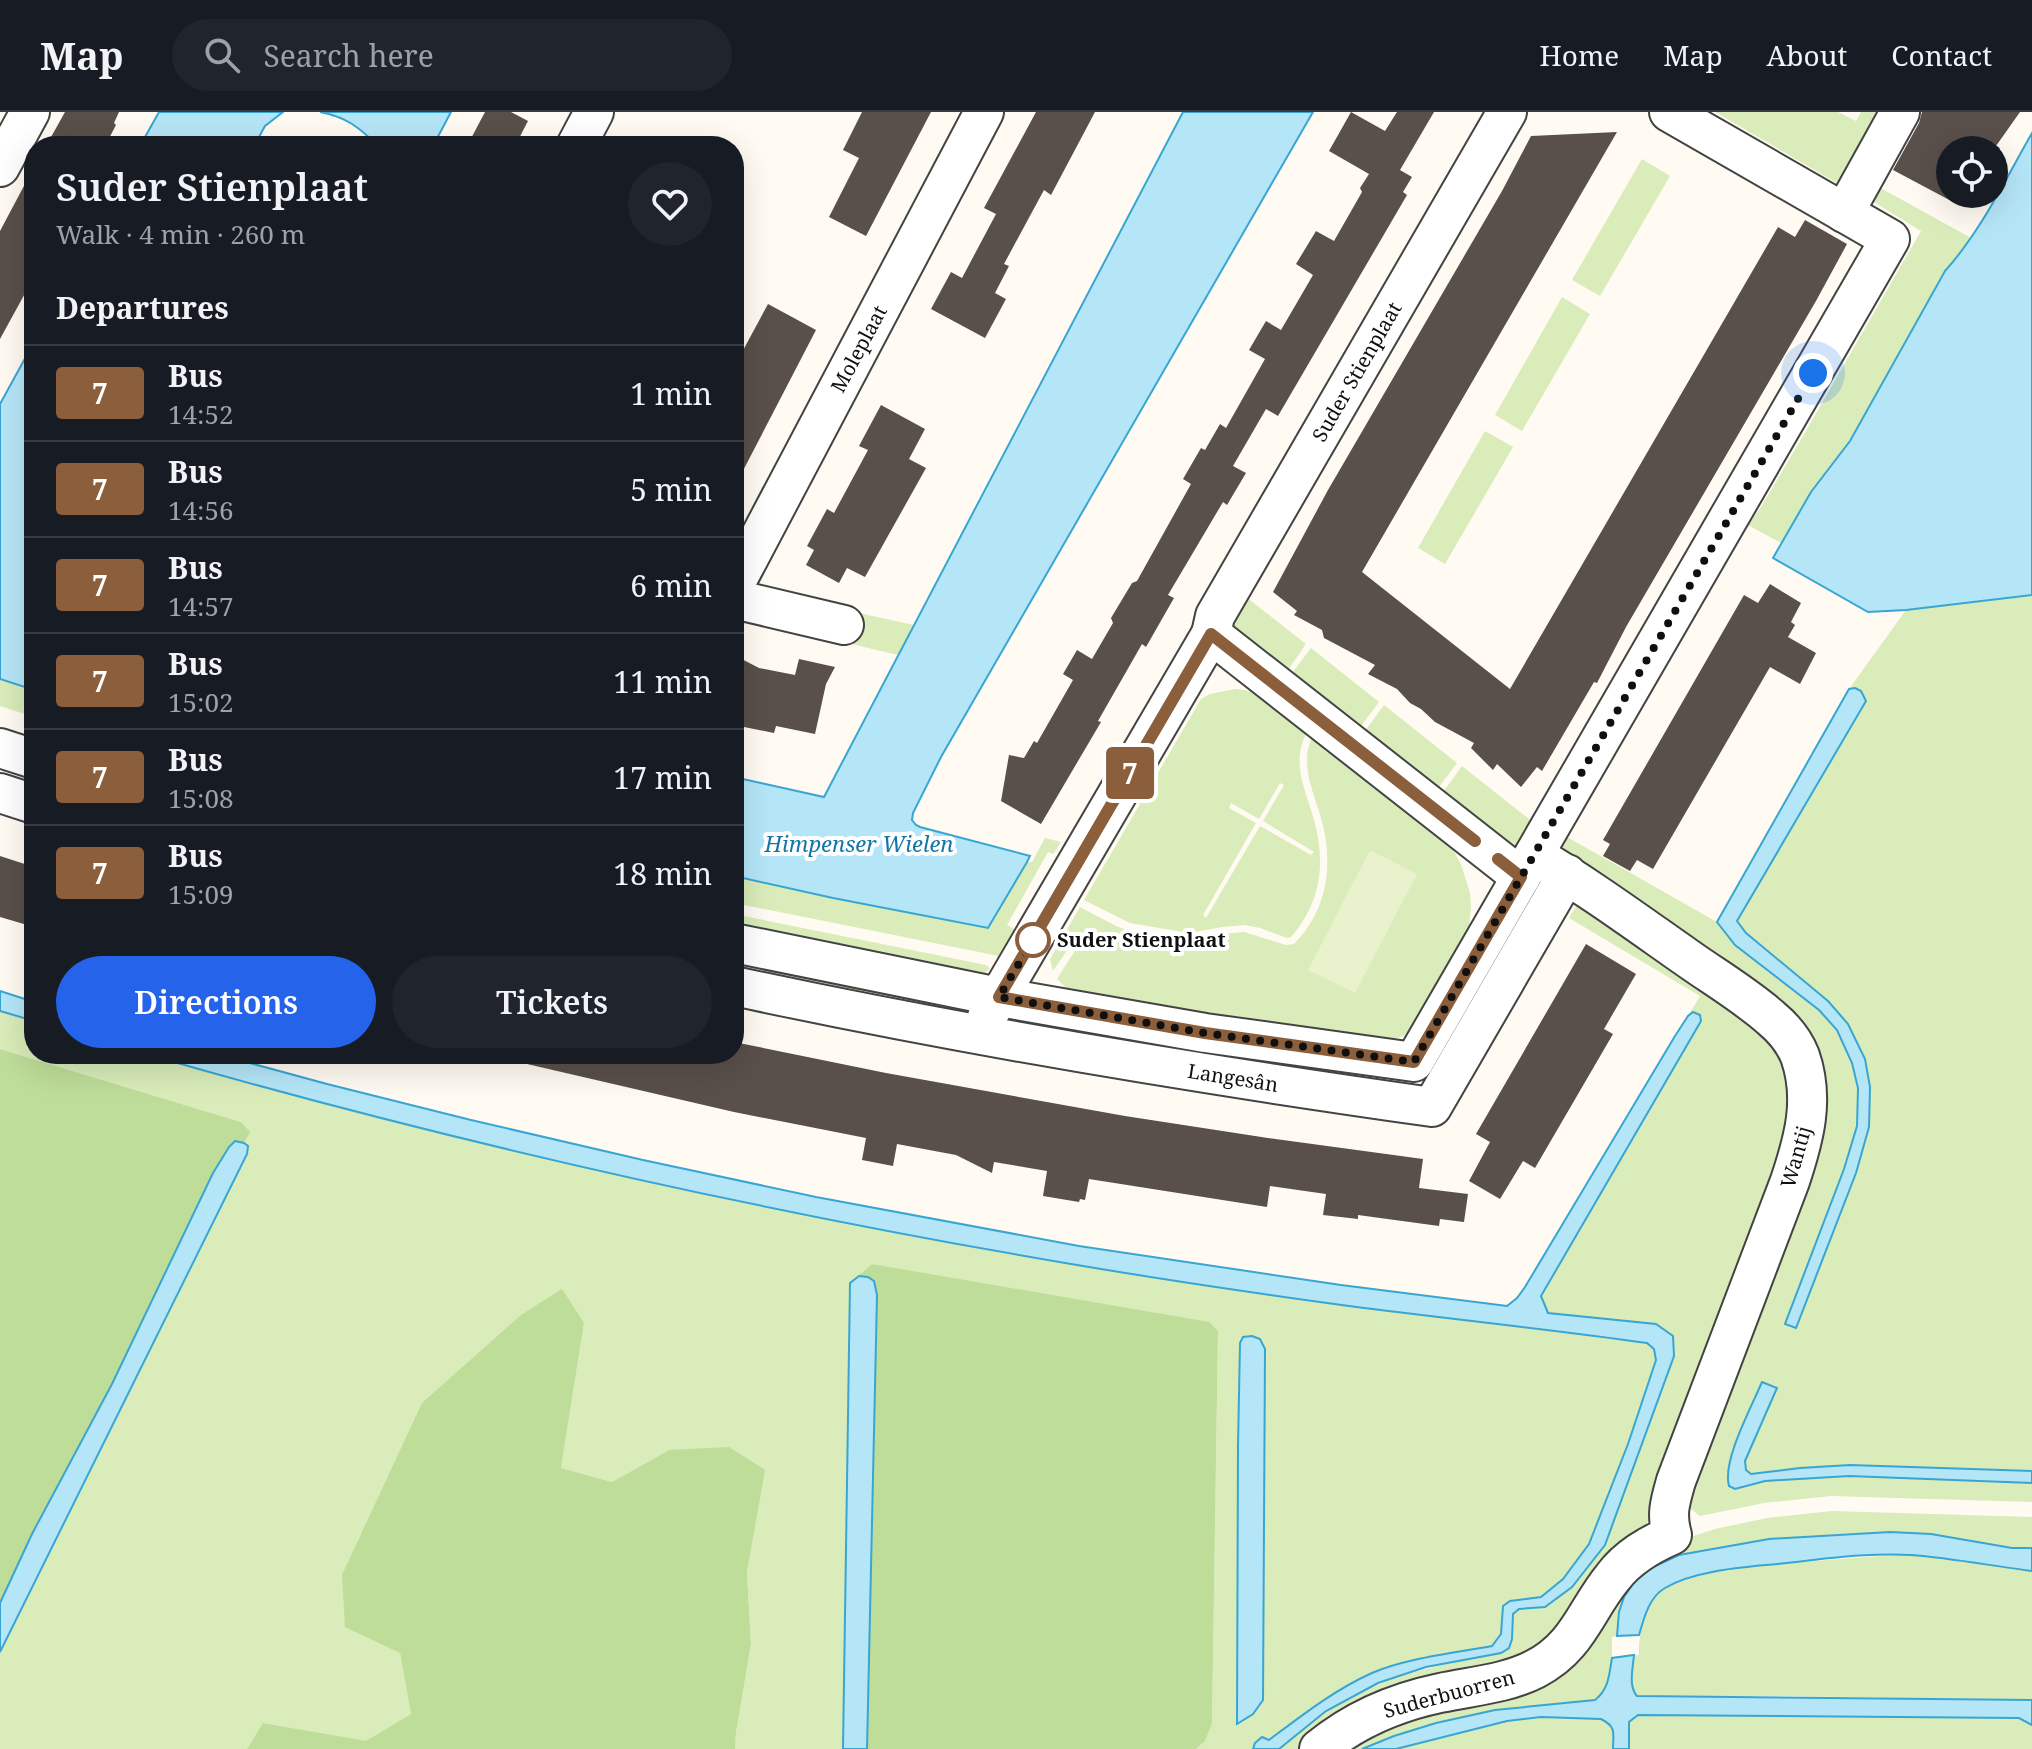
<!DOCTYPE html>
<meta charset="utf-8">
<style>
body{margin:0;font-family:"Noto Serif",serif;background:#20242c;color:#f1f3f6;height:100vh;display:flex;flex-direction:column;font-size:30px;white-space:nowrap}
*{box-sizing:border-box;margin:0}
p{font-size:26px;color:#9ea1a6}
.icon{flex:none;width:44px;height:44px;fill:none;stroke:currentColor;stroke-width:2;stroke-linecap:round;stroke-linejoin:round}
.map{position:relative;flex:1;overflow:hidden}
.side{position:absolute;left:24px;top:24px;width:720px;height:928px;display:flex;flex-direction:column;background:#171b24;border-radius:32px;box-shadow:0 8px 32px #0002}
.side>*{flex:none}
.badge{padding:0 16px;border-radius:6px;font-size:28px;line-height:52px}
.fabs{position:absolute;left:1936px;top:24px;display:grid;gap:16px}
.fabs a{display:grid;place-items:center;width:72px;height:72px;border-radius:50%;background:#171b24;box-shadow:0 8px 32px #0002;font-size:40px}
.you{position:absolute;width:40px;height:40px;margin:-20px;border:6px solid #fff;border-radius:50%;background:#1a73e8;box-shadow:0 0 0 12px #1a73e833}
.map>.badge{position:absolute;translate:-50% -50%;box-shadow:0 0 0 4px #fff}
h2{padding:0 32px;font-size:30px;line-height:72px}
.round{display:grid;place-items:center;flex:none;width:84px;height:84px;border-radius:42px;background:#20242c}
.head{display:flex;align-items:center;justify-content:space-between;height:136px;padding:0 32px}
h1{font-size:38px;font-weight:600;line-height:60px}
.cta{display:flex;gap:16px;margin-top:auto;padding:16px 32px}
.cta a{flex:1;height:92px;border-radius:48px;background:#2563eb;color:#fff;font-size:32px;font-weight:600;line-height:92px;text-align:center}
.cta a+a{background:#20242c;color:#f1f3f6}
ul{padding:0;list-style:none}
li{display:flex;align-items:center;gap:24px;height:96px;padding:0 32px;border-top:2px solid #363941}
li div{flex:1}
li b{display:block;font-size:30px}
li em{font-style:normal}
li .badge{min-width:88px;font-weight:700;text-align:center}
header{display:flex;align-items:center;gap:48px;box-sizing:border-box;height:112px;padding:0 40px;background:#171b24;border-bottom:2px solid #363941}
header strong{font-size:38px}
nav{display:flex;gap:44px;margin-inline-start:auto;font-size:28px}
.search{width:560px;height:72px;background:#20242c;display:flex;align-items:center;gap:20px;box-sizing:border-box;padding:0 28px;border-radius:44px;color:#9ea1a6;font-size:30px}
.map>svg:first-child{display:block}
.green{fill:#d9ecb9;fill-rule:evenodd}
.forest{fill:#bedd98}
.pitch{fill:#e9f2cc}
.water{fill:#b5e6f8;stroke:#39a5d2;stroke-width:2}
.building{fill:#594f4b}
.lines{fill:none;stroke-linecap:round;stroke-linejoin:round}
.minor-casing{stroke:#434343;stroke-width:42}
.minor{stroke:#fff;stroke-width:38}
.line-casing{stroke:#fff;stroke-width:18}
.line{stroke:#8b5e3c;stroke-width:12}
.walk{stroke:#101010;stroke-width:8;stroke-dasharray:0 14.4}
.stop-dot{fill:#fff;stroke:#8b5e3c;stroke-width:4}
.labels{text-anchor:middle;stroke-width:8;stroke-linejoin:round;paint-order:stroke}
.street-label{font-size:20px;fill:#101010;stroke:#fff}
.stop-label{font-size:20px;font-weight:bold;fill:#101010;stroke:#fff;text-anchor:start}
.water-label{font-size:22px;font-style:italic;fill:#1376a7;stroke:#fff}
</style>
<header>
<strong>Map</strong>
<div class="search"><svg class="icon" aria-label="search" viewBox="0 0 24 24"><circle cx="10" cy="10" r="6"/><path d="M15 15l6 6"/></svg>Search here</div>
<nav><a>Home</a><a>Map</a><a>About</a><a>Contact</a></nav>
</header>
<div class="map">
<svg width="2032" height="1637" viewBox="0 0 2032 1637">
<rect width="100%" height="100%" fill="#fffbf2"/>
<g class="green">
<polygon points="1715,0 1838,0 1856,9 1861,0 1876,0 1877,4 1842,74"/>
<polygon points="1642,47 1670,64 1600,184 1572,168"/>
<polygon points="1877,74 1971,126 1959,143 1945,159 1850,330 1811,380 1781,431 1748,413 1761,395 1799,331 1921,119 1869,87"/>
<polygon points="1562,185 1590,202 1522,319 1495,303"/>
<polygon points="1485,319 1513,335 1445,452 1418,436"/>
<polygon points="1241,481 1306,532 1286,561 1225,509"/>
<polygon points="2032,483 2032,1359 1850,1353 1800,1356 1751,1362 1746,1358 1745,1349 1762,1270 1735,1377 1765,1369 1849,1364 2032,1371 2032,1390 1831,1384 1764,1391 1700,1404 1691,1397 1687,1391 1754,1183 1807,942 1560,741 1567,725 1717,810 1735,833 1819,898 1837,918 1852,951 1858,976 1857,1014 1844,1057 1785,1212 1796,1216 1856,1061 1865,947 1848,912 1828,889 1746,821 1737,809 1866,589 1855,576 1849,577 1906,498"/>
<polygon points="854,500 914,513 898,543 847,531"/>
<polygon points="1311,536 1379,590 1358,618 1290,564"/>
<polygon points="0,567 34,578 34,605 0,594"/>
<path d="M 1235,577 C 1264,578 1286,601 1308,618 C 1290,651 1305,675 1314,708 C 1326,752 1321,790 1291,825 L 1287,826 L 1260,816 L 1245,813 L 1222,815 L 1189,821 L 1130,811 L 1084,788 L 1201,587 L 1210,582 ZM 1280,671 L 1284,673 L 1263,709 L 1314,740 L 1311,743 L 1260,714 L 1206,806 L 1203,803 L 1256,711 L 1229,696 L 1231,691 L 1259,707 Z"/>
<polygon points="1384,593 1457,651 1436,679 1363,622"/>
<path d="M 1314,622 L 1446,726 L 1461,752 L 1470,781 L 1471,797 L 1468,823 L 1408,922 L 1388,930 L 1375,930 L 1069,879 L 1057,867 L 1076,837 L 1080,839 L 1086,827 L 1075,821 L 1068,832 L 1070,834 L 1053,859 L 1050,847 L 1080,795 L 1116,814 L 1127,818 L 1146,822 L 1189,829 L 1223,822 L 1244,820 L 1286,833 L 1294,832 C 1328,798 1334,751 1321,706 C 1313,678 1298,649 1314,622 Z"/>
<polygon points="1462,654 1539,715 1520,741 1441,683"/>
<polygon points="1045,726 1061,730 1053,742 1048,740 1007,813 1021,821 1004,845 734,791 734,764 833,786 988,816 1027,750 1032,750"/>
<path d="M 1582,784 L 1782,930 L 1800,1005 L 1667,1367 L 1646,1413 L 1560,1530 L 1308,1637 L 1279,1637 C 1294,1624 1310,1610 1327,1599 C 1381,1564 1438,1553 1501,1541 L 1508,1537 L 1512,1527 L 1513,1502 L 1519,1497 L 1545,1494 L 1572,1475 L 1641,1337 L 1674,1244 L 1673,1224 L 1656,1212 L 1548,1201 L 1541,1184 L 1631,1028 L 1693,900 L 1688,904 L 1700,884 L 1569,806 Z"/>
<polygon points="734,802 986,853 990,856 985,861 978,862 734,817"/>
<polygon points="734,848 966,897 965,906 734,863"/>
<path d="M 0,899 L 34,909 L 34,942 L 146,942 L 256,974 L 457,1025 L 677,1076 L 925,1126 L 1086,1155 L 1348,1194 L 1543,1216 L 1647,1231 L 1654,1237 L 1656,1248 L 1628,1332 L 1589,1432 L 1563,1467 L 1541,1485 L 1510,1489 L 1503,1494 L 1501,1522 L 1493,1534 L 1424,1546 L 1321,1590 L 1268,1628 L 1255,1631 L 1253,1637 L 1196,1637 L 1205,1629 L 1212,1612 L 1218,1219 L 872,1152 L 850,1171 L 843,1637 L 735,1637 L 736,1621 L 751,1532 L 747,1460 L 764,1358 L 669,1338 L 612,1370 L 561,1356 L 584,1211 L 400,1541 L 411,1602 L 366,1630 L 264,1611 L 247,1637 L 0,1637 L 0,1540 L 216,1106 L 248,1034 L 244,1031 L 249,1020 L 241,1010 L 0,937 ZM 1260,1227 L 1265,1237 L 1263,1588 Z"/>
<path d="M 1832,1399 L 2032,1405 L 2032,1436 L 2012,1436 L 1931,1422 L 1890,1420 L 1769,1427 L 1679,1443 L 1653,1455 L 1635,1469 L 1619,1500 L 1617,1524 L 1612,1525 C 1612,1547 1614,1573 1595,1588 L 1495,1598 L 1436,1611 L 1394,1624 L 1362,1637 L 1332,1637 L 1358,1620 L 1511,1575 L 1610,1482 L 1675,1430 L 1715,1417 L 1767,1406 Z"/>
<path d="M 1910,1443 L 2032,1459 L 2032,1588 L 1774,1584 L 1646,1585 C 1641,1585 1636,1585 1633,1580 C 1629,1574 1633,1550 1634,1543 L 1639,1543 C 1639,1520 1643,1491 1664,1477 C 1668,1473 1675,1472 1681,1470 C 1715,1456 1752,1455 1789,1451 C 1829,1448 1870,1444 1910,1443 Z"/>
<polygon points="1638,1603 2019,1606 2032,1613 2032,1637 1629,1637 1629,1610"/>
<path d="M 1541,1605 L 1601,1607 C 1617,1615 1613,1621 1613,1637 L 1396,1637 L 1507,1609 Z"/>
</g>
<g class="forest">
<polygon points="0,937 241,1010 250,1020 244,1031 235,1029 112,1272 32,1422 0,1491"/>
<polygon points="872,1152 1209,1210 1218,1219 1212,1612 1205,1629 1196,1637 867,1637 877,1183 850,1171"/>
<polygon points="562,1177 584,1211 561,1356 612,1370 669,1338 729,1335 765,1358 747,1460 751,1532 736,1621 735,1637 247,1637 263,1611 366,1629 411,1602 400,1541 345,1515 342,1463 422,1291 521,1203"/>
</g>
<polygon class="pitch" points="1370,738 1417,762 1355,881 1308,858"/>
<g class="water">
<polygon points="159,0 283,0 265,14 254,34 140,34"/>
<path d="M 320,0 L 451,0 L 433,34 L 378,34 C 359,15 346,5 320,0 Z"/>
<polygon points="1183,0 1313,0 941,645 913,701 912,708 916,713 920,715 1030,744 1027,750 988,816 833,786 734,764 734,665 824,685"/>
<path d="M 2032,21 L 2032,483 L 1906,498 L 1868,500 L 1773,446 L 1811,380 L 1850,329 L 1945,159 C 1981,119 2005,68 2032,21 Z"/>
<polygon points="34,230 34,578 0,567 0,292"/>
<polygon points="1855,576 1861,579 1866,589 1737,809 1746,821 1828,889 1848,912 1865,947 1870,975 1869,1015 1856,1061 1796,1216 1785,1212 1844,1057 1857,1014 1858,976 1852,951 1837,918 1819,898 1735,833 1717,810 1849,577"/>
<polygon points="0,879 34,890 34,909 0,899"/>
<path d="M 1693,900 L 1700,903 L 1701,909 L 1541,1184 L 1548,1201 L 1656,1212 L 1673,1224 L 1674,1244 L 1605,1433 L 1572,1475 L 1545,1495 L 1519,1497 L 1513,1502 L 1512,1527 L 1509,1536 L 1501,1541 L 1426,1555 L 1378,1571 L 1326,1599 L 1279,1637 L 1253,1637 L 1255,1631 L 1262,1625 L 1269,1628 C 1301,1604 1334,1578 1372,1561 C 1407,1546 1455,1541 1492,1534 L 1501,1522 L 1503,1494 L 1510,1489 L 1541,1485 L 1563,1467 L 1589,1432 L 1628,1332 L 1656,1248 L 1654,1237 L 1647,1231 C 1548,1217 1449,1207 1349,1194 C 1261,1182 1172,1169 1083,1154 C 768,1101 454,1031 146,942 L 217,942 L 327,972 L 471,1008 L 643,1048 L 816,1085 L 1079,1134 L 1341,1173 L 1507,1194 L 1517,1186 L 1525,1175 L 1675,924 L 1688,904 Z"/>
<polygon points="235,1029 244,1031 248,1034 247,1042 0,1540 0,1491 32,1422 112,1272 213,1061 229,1035"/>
<polygon points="859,1164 868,1165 874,1169 877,1183 867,1637 843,1637 850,1171"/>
<polygon points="1252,1224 1260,1227 1265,1237 1263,1588 1253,1602 1237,1612 1238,1334 1240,1231 1243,1225"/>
<path d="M 1762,1270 L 1777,1276 L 1745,1349 L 1746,1358 L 1751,1362 L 1800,1356 L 1850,1353 L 2032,1359 L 2032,1371 L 1849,1364 L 1765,1369 L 1735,1377 L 1729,1374 C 1722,1349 1751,1296 1762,1270 Z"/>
<path d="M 1890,1420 L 1931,1422 L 2012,1436 L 2032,1436 L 2032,1459 C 1992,1454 1951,1446 1911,1443 C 1863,1440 1813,1449 1766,1453 C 1735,1456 1692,1460 1665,1476 C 1649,1485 1644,1506 1639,1523 L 1617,1524 L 1619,1500 L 1624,1485 L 1635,1469 L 1653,1455 L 1679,1443 L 1769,1427 Z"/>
<path d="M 1634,1543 C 1633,1556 1628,1574 1637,1584 L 2032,1588 L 2032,1613 L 2019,1606 L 1638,1603 L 1629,1610 L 1629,1637 L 1613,1637 C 1613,1621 1617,1615 1601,1607 L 1541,1605 L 1507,1609 L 1396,1637 L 1362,1637 L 1394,1624 L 1436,1611 L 1495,1598 L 1595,1588 C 1609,1577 1609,1563 1612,1546 Z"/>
</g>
<g class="building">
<polygon points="65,0 119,0 114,11 116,13 105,34 46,34"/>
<polygon points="485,0 511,0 528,9 515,34 467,34"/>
<polygon points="862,0 931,0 866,124 829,105 859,46 843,38"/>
<polygon points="1036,0 1095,0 1051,83 1044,78 1004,152 1009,154 995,181 1006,187 985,226 931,197 951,160 962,166 996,102 984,96"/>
<polygon points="1351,0 1385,19 1397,0 1434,0 1400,58 1412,65 1403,80 1407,83 1278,304 1266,297 1233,354 1246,361 1227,393 1223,390 1168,483 1174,486 1146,535 1142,532 1098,609 1101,610 1041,712 1001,689 1009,643 1024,646 1034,629 1037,631 1073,568 1063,562 1077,538 1092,547 1113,511 1111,506 1132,471 1137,469 1191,372 1183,367 1201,336 1205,338 1220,312 1226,316 1265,247 1249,238 1266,209 1281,218 1313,163 1296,152 1316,119 1334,129 1362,80 1360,76 1369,62 1329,39"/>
<polygon points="1922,0 2020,0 1996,34 2000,36 1994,44 1994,38 1950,38 1950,82 1963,82 1955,91 1893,58 1919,11"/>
<polygon points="1617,20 1362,460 1510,577 1778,115 1795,125 1805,108 1847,132 1816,189 1626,515 1597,571 1594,570 1542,659 1537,655 1521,675 1497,652 1493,658 1471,636 1474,631 1435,610 1421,597 1410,591 1397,577 1368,562 1375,553 1324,526 1322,518 1294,503 1297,499 1273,480 1328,378 1502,79 1531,24"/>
<polygon points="34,55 34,165 0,227 0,119"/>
<polygon points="768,192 816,218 734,376 734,255"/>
<polygon points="881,293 925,317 909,347 926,356 865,465 847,456 839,471 806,453 814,438 807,434 827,397 834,401 868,338 859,334"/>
<polygon points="1770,472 1801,491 1791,510 1795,513 1788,525 1816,541 1800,572 1770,555 1653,757 1637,748 1630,759 1603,744 1610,732 1603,728 1744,483 1758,491"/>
<polygon points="734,543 759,556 795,563 799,547 835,555 826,572 815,622 776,614 774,621 734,613"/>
<polygon points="0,744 34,755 34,815 0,805"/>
<polygon points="1586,832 1636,862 1604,917 1613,922 1535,1056 1523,1049 1500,1087 1469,1069 1490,1030 1476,1022"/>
<polygon points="734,930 886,961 1125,1004 1268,1026 1423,1047 1419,1076 1468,1082 1464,1110 1440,1107 1439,1114 1358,1103 1358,1107 1323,1103 1326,1082 1270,1074 1267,1095 1089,1067 1085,1088 1080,1087 1079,1090 1043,1084 1047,1059 994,1050 992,1061 956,1043 897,1032 893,1054 862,1048 866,1026 734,1000 527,952 528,942 734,942"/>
</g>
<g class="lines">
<defs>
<g id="minor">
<polyline points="576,34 594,0"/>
<polyline points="0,55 30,0"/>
<polyline points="1844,101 1900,0"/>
<polyline points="734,474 984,0"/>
<polyline points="734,487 844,513"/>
<polyline points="1211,522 1215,504 1507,0"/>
<polyline points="0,636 34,647"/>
<polyline points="0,681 34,692"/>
<polyline points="734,831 999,885 1205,921 1414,950 1890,127 1669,0"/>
<path d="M 734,874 C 965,924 1198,962 1432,995 L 1567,762"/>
<polyline points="987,905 1211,522 1521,765"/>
<path d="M 1319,1637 C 1354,1608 1397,1590 1440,1581 C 1472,1574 1506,1572 1535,1557 C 1578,1535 1585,1499 1613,1465 C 1628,1445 1649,1433 1672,1423 C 1666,1402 1670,1390 1676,1369 L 1790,1069 C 1804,1027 1815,987 1800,944 C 1794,929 1783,916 1771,906 C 1745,883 1714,865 1686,845 C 1636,810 1587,774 1534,743"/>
</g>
</defs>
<use href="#minor" class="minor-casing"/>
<use href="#minor" class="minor"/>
</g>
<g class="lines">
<defs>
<polyline id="line" points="1475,729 1211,522 999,885 1205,921 1414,950 1521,765 1498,747"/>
</defs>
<use href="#line" class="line-casing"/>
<use href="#line" class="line"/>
<polyline class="walk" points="1033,828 999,885 1205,921 1414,950 1813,261"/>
</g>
<circle class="stop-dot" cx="1033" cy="828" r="16"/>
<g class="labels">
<g class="street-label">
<text transform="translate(859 237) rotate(-62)" y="7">Moleplaat</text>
<text transform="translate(1357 260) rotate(-60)" y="7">Suder Stienplaat</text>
<text transform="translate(1233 966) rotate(9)" y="7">Langesân</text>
<text transform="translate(1796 1045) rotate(-74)" y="7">Wantij</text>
<text transform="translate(1449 1582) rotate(-15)" y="7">Suderbuorren</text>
</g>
<g class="stop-label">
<text x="1057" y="835">Suder Stienplaat</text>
</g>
<g class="water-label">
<text x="859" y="740">Himpenser Wielen</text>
</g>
</g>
</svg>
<div class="fabs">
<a><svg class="icon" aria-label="locate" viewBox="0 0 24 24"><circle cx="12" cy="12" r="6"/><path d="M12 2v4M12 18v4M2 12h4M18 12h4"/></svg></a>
</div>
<div class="you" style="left:1813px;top:261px"></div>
<b class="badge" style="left:1130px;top:661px;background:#8b5e3c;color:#fff">7</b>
<section class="side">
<div class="head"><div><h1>Suder Stienplaat</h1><p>Walk · 4 min · 260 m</p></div><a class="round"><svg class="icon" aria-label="heart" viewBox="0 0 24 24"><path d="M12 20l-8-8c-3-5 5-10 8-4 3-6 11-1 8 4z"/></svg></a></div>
<h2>Departures</h2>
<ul>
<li><span class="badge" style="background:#8b5e3c;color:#fff">7</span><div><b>Bus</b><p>14:52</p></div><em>1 min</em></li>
<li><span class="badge" style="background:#8b5e3c;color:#fff">7</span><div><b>Bus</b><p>14:56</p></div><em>5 min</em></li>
<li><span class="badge" style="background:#8b5e3c;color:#fff">7</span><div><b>Bus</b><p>14:57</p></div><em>6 min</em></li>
<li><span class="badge" style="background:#8b5e3c;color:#fff">7</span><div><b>Bus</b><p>15:02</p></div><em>11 min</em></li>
<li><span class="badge" style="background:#8b5e3c;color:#fff">7</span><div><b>Bus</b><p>15:08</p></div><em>17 min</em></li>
<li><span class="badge" style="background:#8b5e3c;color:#fff">7</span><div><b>Bus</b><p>15:09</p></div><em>18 min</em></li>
</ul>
<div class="cta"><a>Directions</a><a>Tickets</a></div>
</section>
</div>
